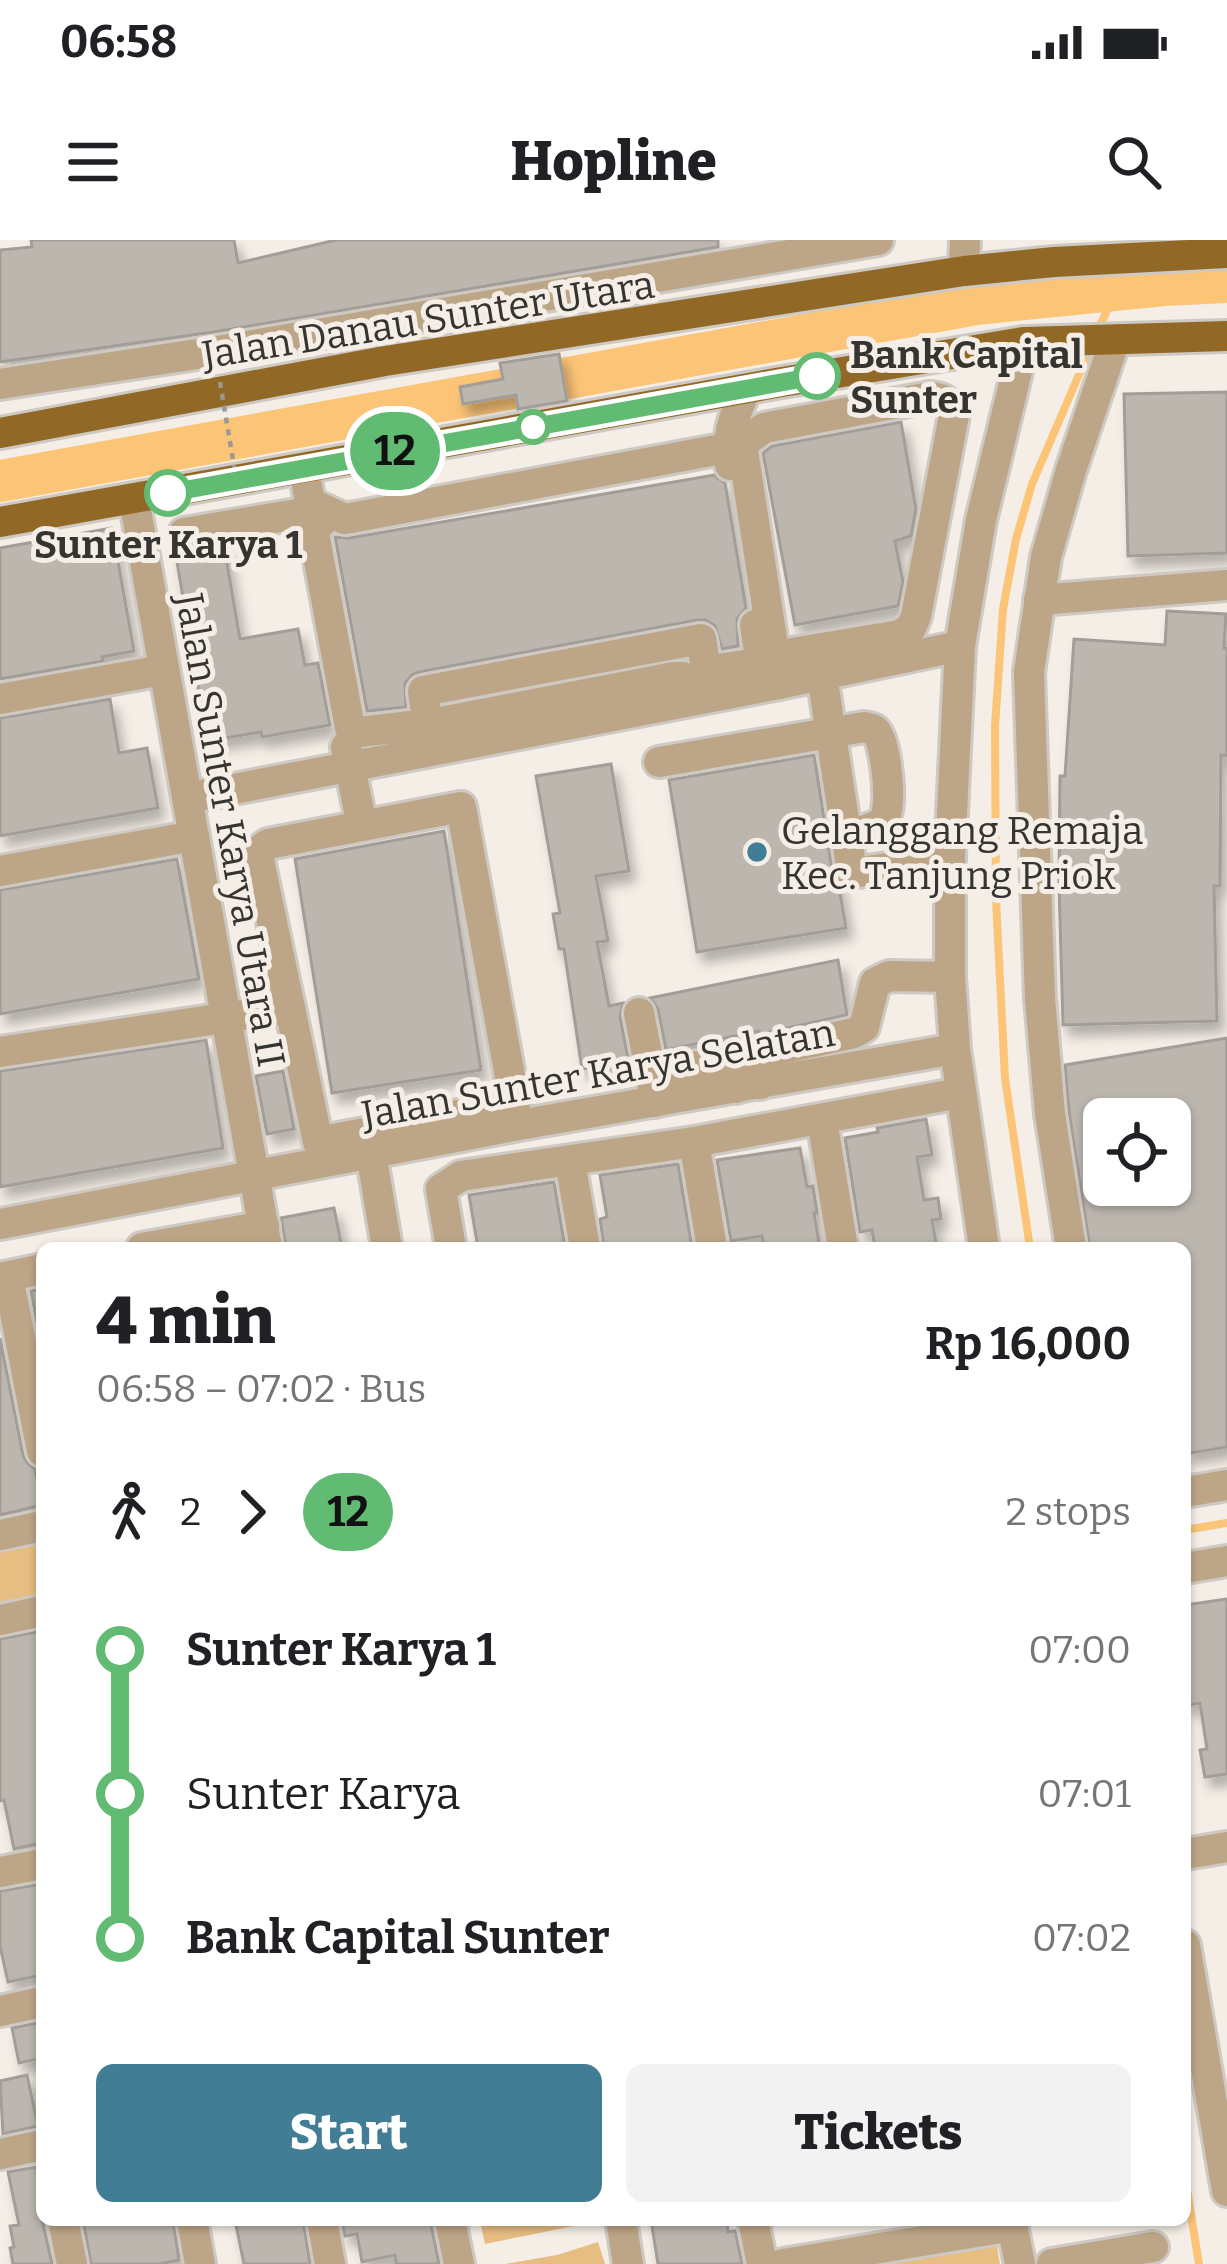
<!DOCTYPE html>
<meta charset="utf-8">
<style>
body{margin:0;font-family:Bitter,serif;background:#f2f2f2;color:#202124;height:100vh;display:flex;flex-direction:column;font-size:45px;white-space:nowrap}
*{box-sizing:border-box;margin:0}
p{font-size:39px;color:#757577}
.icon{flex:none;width:66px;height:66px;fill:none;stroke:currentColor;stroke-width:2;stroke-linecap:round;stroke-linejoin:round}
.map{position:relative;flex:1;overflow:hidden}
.side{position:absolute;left:36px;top:1002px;width:1155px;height:984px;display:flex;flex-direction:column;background:#fff;border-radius:18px;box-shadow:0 3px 9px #0004}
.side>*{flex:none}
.badge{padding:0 24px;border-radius:39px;font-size:42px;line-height:78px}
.buttons{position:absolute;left:1083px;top:858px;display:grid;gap:24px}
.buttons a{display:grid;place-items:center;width:108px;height:108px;border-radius:18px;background:#fff;box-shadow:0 3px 9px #0004;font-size:60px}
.map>.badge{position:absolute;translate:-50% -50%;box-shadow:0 0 0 6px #fff}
.legs{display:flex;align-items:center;gap:18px;height:132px;padding:0 60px;font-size:39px}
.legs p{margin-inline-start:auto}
.summary{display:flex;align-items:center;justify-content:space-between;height:204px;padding:0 60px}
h1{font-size:66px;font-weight:800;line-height:90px}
.cta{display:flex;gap:24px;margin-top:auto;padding:24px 60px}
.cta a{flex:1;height:138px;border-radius:18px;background:#417d94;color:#fff;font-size:48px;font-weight:800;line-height:138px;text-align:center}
.cta a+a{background:#f2f2f2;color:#202124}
ul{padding:0 60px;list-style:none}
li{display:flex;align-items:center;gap:42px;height:144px;font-size:45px}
li i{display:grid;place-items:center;width:18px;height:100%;margin:0 15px;background:currentColor}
li i::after{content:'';width:30px;height:30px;margin:-15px;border:9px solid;border-radius:50%;background:#fff}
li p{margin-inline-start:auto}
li:first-child i{background:linear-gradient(#0000 50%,currentColor 0)}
li:last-child i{background:linear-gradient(currentColor 50%,#0000 0)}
.status{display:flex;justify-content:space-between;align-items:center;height:84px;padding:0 60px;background:#fff;direction:ltr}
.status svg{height:33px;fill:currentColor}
header{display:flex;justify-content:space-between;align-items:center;height:156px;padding:0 60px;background:#fff;font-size:54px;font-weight:800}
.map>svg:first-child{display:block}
.green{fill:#e7bd82}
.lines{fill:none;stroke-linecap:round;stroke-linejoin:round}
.stream{stroke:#fbc477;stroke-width:8}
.river{stroke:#fbc477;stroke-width:42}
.building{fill:#bbb6ae;stroke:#a29d96;stroke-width:3;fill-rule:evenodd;filter:url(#shadow)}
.minor-casing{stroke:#cec9c2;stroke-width:36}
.major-casing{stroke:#cec9c2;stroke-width:36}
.minor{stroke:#bda687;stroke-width:30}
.major{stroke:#916826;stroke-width:30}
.path-bridge{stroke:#9c9892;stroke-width:4.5;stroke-dasharray:6 6;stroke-linecap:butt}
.line-1-casing{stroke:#fff;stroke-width:27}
.line-1{stroke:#62bb72;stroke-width:18}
.stop-1-dot{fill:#fff;stroke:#62bb72;stroke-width:6}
.poi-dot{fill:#417d94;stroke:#f4eee6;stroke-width:4.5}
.labels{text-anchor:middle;stroke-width:10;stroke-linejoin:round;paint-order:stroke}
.street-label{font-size:39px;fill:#363431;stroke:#f4eee6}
.stop-label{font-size:39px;font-weight:bold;fill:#363431;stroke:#f4eee6;text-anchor:start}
.poi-label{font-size:39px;fill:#363431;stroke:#f4eee6;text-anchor:start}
</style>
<div class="status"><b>06:58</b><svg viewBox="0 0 49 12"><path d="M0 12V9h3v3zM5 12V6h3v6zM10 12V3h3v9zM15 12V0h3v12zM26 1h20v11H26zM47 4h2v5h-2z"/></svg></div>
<header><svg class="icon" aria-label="menu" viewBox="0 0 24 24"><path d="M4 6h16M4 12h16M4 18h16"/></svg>Hopline<svg class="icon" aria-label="search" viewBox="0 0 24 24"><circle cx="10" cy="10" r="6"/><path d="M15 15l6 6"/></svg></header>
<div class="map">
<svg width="1227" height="2024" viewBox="0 0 1227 2024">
<defs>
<filter id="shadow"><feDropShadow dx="6" dy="10" stdDeviation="6" flood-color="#0004"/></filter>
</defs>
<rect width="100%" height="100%" fill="#f4eee6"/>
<g class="green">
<polygon points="42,1297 42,1362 0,1369 0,1304"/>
<polygon points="480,1980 573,1980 574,1986 485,2004"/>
<polygon points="995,1994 1000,2024 815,2024"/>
<polygon points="598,2002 605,2024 505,2024 557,2015"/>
</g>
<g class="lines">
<g class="stream">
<polyline points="1035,29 1036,57"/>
<polyline points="1098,90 1116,51"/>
<polyline points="1030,1008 1005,838 996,660 995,486 1003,369 1016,299 1032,244 1090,109"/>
<polyline points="1185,1290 1227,1283"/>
<polyline points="1185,1937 1199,2024"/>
</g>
<polyline class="river" points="0,241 976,64 1164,45 1227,42"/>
</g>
<g class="building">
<polygon points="31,0 234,0 238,23 336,0 718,0 718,7 214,92 0,122 0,10 32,7"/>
<polygon points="559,114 567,161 518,169 516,155 463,164 460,147 503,139 500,123"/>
<polygon points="1227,152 1227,313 1128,316 1124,154"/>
<polygon points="901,182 916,269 911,296 895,301 903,342 898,366 795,385 763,213 772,206"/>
<polygon points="714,235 725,243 746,368 737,379 738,406 722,409 715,386 706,380 697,380 419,432 412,435 405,443 406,467 367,471 335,297 349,298"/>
<polygon points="112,288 134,411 102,417 103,421 0,439 0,308"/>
<polygon points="224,306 240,399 298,389 305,425 318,423 330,485 262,497 261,492 207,501 175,310 187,312"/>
<polygon points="1167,371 1226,374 1224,408 1227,408 1227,516 1221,515 1220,646 1214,646 1217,781 1063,785 1059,644 1060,536 1065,536 1074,399 1165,405"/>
<polygon points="110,459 119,513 147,508 158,568 0,596 0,478"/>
<polygon points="814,515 833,636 839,647 846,688 697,712 669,540"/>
<polygon points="611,524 629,631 596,636 608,701 597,702 609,766 623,763 620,777 629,823 582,829 564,709 559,709 553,674 560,673 536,536"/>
<polygon points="444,591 481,830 332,853 295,619"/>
<polygon points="177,619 199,739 0,774 0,650"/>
<polygon points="838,720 847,775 765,793 759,794 759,791 666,810 658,769 650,758"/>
<path d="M 1227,798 L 1227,1207 L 1185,1214 L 1185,1008 L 1090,1008 L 1069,872 L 1065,825 ZM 1104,879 L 1170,879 L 1170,945 L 1104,945 Z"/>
<polygon points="206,800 223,908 0,947 0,831"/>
<polygon points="283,831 294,889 267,894 256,836"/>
<polygon points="926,879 932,915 917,917 924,960 938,958 941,979 932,980 937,1008 875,1008 872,990 860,992 845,898 878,892 877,888"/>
<polygon points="800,908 807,947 813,946 817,973 814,973 820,1008 764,1008 762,996 731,1001 717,920"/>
<polygon points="678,924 692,1008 604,1008 600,979 607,977 600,935"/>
<polygon points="554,942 565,1008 478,1008 469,955"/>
<polygon points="334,968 342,1008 286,1008 281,978"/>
<polygon points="42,1049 42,1109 31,1051"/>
<polygon points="0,1098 23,1215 27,1223 35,1229 42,1265 0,1275"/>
<polygon points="1227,1359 1227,1534 1205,1537 1200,1510 1207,1509 1200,1463 1185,1466 1185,1365"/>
<polygon points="42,1391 42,1603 14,1609 4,1560 0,1561 0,1399"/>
<polygon points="42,1644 42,1735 8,1742 0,1706 0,1651"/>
<polygon points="42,1782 42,1818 19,1823 12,1788"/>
<polygon points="27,1835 38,1886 3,1894 0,1841"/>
<polygon points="36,1927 42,1953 42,1980 52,2024 13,2024 10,2008 14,2007 10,1986 19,1985 8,1932"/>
<polygon points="83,1980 173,1980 179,2020 160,2024 91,2024"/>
<polygon points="235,1980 303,1980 310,2024 244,2024"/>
<polygon points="342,1980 430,1980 439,2024 396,2024 395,2015 362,2022 357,1994 345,1996"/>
<polygon points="651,1980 727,1980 728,1992 735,1991 742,2024 658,2024"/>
</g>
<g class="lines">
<defs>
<g id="minor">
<polyline points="964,31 965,0"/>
<polyline points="0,144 217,111 878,0"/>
<path d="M 730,225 C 725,196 735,175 746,149"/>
<polyline points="304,228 310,263 345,279 727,208"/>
<polyline points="134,259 267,1008"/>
<polyline points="330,275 319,284 314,293 350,488 359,492 419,485 427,480 423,451 701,399 711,456"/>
<polyline points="184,293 303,273"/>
<polyline points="1039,360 1227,345"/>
<path d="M 774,416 L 900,395 L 911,388 L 916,376 L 954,175 C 949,162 944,158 930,157 L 764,188 L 742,204 L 779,444"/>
<polyline points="707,431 756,423 760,418 755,385"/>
<polyline points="822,435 852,633 924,623 950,615"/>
<polyline points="0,459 163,430"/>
<polyline points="427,505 433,488 446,481 674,437 683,437 690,444 692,459"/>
<polyline points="346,507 362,586"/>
<path d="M 659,522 L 864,487 C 873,489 875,488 879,497 C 886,510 894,573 882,582 C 874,589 857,592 846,595"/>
<polyline points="187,558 779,444 960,406"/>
<polygon points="461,567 515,864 318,902 259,620 261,609 268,604"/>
<polyline points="0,631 194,596"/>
<polyline points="639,773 652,840"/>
<polyline points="0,812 290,768"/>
<polyline points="760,844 757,821 772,811 854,793 864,787 875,743 889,736 950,737"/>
<polyline points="655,862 652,840 659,832 725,822 732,825 736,848"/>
<polyline points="822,880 843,1008"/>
<polyline points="694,902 712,1008"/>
<polyline points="371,913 387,1008"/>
<polyline points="570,921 585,1008"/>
<polyline points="0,984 519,885 955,809"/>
<polyline points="142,1008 264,986"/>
<polyline points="451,1008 441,949 461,936 694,902 960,853"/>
<polyline points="984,1008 955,809 950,737 950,615 960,406 981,280 1024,102"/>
<polyline points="1071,1008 1050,874 1040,759 1029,432 1046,317 1071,230 1115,100"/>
<polyline points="8,1037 42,1211"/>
<polyline points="0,1038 42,1029"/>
<polyline points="1185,1252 1227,1245"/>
<polyline points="0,1295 42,1286"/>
<polyline points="1185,1328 1227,1321"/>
<polyline points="0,1380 42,1371"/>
<polyline points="1185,1614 1227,1607"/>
<polyline points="0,1632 42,1624"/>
<polyline points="1185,1705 1227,1951"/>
<polyline points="0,1771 42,1762"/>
<polyline points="0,1914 42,1905"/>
<polyline points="63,1980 72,2024"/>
<polyline points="192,1980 200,2024"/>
<polyline points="322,1980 330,2024"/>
<polyline points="450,1980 459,2024"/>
<polyline points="621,1980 628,2024"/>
<polyline points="753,1980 762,2024"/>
<polyline points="1011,1980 1020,2024"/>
<polyline points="783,2024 1013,1986"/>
<polyline points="1052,2024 1153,2007"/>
</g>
<g id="major">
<polyline points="0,193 385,121 964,31 1054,22 1227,13"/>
<polyline points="0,282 776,143 1024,102 1227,96"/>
</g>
</defs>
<use href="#minor" class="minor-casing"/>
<use href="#major" class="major-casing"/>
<use href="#minor" class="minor"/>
<use href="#major" class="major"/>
<polyline class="path-bridge" points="220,142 238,250"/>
</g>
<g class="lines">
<defs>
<polyline id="line-1" points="168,253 817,136"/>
</defs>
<use href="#line-1" class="line-1-casing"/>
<use href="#line-1" class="line-1"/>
</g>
<g class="stop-1-dot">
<circle cx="817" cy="136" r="21"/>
<circle cx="533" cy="187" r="15"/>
<circle cx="168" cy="253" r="21"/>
</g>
<circle class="poi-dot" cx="757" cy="612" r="12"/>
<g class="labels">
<g class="street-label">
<text transform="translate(428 79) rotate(-9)" y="14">Jalan Danau Sunter Utara</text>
<text transform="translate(231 590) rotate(80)" y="14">Jalan Sunter Karya Utara II</text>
<text transform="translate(598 833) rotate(-10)" y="14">Jalan Sunter Karya Selatan</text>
</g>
<g class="stop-label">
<text x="850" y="128">Bank Capital<tspan x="850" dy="45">Sunter</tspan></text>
<text x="168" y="318" text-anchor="middle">Sunter Karya 1</text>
</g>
<g class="poi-label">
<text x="781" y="604">Gelanggang Remaja<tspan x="781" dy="45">Kec. Tanjung Priok</tspan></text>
</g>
</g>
</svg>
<div class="buttons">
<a><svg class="icon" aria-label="locate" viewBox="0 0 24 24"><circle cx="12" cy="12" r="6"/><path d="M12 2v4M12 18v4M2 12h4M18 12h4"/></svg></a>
</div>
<b class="badge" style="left:395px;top:211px;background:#62bb72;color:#111">12</b>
<section class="side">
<div class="summary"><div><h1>4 min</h1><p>06:58 – 07:02 · Bus</p></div><b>Rp 16,000</b></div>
<div class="legs"><svg class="icon" aria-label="walk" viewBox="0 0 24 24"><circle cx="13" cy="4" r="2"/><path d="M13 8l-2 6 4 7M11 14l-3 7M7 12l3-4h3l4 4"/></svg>2<svg class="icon" aria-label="forward" viewBox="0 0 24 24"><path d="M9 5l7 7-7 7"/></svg><b class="badge" style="background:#62bb72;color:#111">12</b><p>2 stops</p></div>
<ul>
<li><i style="color:#62bb72"></i><b>Sunter Karya 1</b><p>07:00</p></li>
<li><i style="color:#62bb72"></i><span>Sunter Karya</span><p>07:01</p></li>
<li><i style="color:#62bb72"></i><b>Bank Capital Sunter</b><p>07:02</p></li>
</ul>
<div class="cta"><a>Start</a><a>Tickets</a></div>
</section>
</div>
